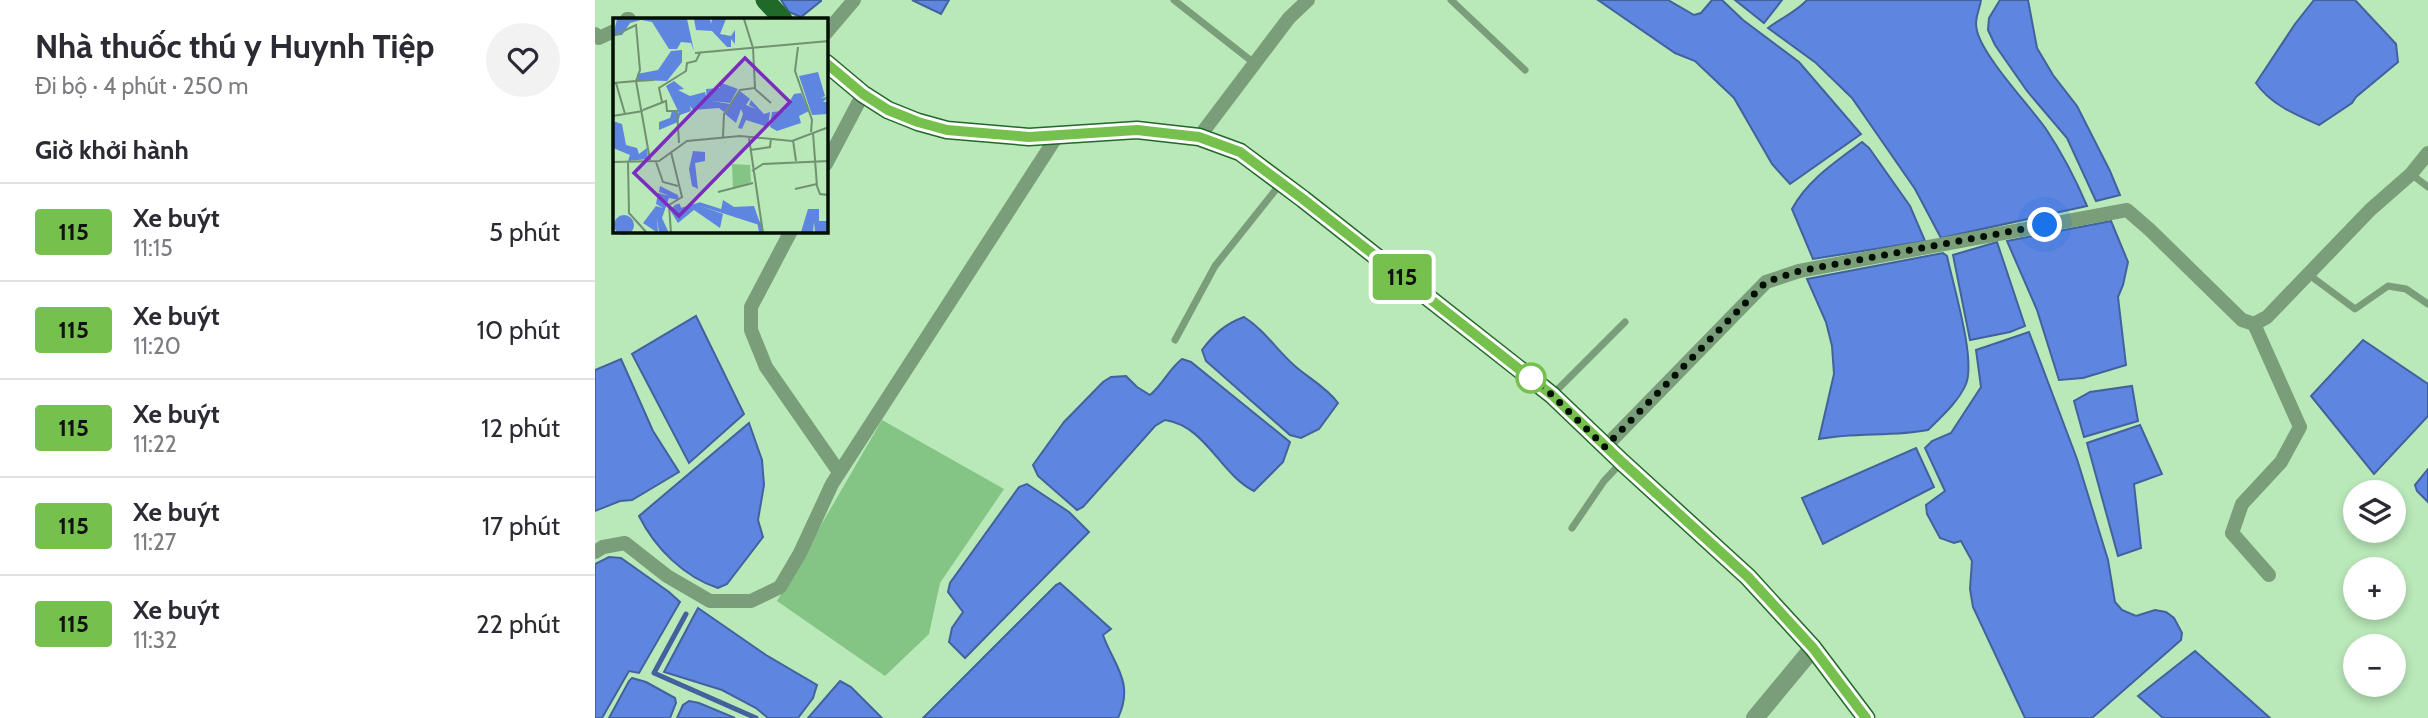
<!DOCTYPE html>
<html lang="vi">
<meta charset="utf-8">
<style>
body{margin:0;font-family:Cabin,sans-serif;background:#f2f2f3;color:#2b2b33;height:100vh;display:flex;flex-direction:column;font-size:26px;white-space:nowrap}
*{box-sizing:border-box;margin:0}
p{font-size:23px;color:#7c7c81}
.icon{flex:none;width:38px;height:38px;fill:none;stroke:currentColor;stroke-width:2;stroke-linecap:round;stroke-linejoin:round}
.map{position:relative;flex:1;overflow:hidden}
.drawer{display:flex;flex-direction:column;background:#fff;width:595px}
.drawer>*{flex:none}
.badge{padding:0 14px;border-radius:5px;font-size:24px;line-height:46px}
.fabs{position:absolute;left:1748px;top:480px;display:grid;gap:14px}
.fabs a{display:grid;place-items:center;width:63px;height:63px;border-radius:50%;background:#fff;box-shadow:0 4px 10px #0003;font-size:35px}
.you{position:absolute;width:35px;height:35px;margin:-18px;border:5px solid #fff;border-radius:50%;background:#1a73e8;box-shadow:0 0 0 10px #1a73e833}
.map>.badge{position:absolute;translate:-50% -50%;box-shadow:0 0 0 4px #fff}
h2{padding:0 35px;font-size:26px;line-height:63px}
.round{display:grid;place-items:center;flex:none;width:74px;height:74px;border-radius:37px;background:#f2f2f3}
.overview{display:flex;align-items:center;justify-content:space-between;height:119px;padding:0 35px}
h1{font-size:33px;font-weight:700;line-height:52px}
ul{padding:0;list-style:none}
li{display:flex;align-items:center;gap:21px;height:98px;padding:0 35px;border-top:2px solid #e1e1e2}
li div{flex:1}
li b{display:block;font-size:26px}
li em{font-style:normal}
li .badge{min-width:77px;font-weight:700;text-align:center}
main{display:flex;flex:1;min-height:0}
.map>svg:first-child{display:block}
.green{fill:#84c586}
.water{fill:#5e85df;stroke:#42629d;stroke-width:2}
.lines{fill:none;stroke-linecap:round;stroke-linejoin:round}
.stream{stroke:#42629d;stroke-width:5}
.service{stroke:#7a9d7a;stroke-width:7}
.minor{stroke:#7a9d7a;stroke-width:14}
.tertiary{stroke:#7a9d7a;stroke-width:18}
.primary{stroke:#216928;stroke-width:19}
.line-casing{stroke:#fff;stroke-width:16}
.line{stroke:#76c04d;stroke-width:10}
.walk{stroke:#021003;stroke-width:7;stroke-dasharray:0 12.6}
.stop-dot{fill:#fff;stroke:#76c04d;stroke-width:3.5}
.inset-river{fill:none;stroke:#5e85df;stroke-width:3.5}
.inset-road{fill:none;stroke:#709270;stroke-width:2}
.view{fill:#7b2cbf;fill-opacity:0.15;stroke:#7b2cbf;stroke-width:3.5}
.inset-edge{fill:none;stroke:#021003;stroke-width:3.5}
</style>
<main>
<section class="drawer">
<div class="overview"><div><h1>Nhà thuốc thú y Huynh Tiệp</h1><p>Đi bộ · 4 phút · 250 m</p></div><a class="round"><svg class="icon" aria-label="heart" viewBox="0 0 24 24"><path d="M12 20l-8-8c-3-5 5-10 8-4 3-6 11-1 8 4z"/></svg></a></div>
<h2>Giờ khởi hành</h2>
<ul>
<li><span class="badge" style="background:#76c04d;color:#111">115</span><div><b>Xe buýt</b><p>11:15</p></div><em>5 phút</em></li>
<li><span class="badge" style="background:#76c04d;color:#111">115</span><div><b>Xe buýt</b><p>11:20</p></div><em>10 phút</em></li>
<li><span class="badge" style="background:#76c04d;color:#111">115</span><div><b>Xe buýt</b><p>11:22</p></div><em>12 phút</em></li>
<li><span class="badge" style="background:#76c04d;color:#111">115</span><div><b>Xe buýt</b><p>11:27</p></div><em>17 phút</em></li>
<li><span class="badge" style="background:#76c04d;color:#111">115</span><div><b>Xe buýt</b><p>11:32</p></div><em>22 phút</em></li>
</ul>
</section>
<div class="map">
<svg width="1833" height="718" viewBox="0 0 1833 718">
<rect width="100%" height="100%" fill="#b9e8b9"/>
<polygon class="green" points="287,420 409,489 345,583 334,634 290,676 182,601"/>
<g class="water">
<polygon points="186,0 226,0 226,1 206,17 194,12"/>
<polygon points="317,0 354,0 346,14"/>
<polygon points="1003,0 1073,0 1099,15 1106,13 1117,0 1127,0 1148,20 1204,62 1266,134 1195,184 1177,164 1139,98 1100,61 1080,53"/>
<polygon points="1140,0 1187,0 1169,23"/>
<path d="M 1212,0 L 1386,0 C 1384,12 1379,19 1382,31 C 1389,58 1434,105 1451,129 C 1467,153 1481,180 1492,206 L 1346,238 L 1320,189 L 1257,98 L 1221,63 L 1173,28 C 1186,18 1201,12 1212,0 Z"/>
<polygon points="1405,0 1433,0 1442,48 1458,75 1482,106 1515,171 1525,195 1501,201 1472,138 1432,91 1400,45 1393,30 1394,18"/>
<path d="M 1719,0 L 1760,0 L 1801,44 L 1803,62 L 1761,97 L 1757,103 L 1724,125 C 1701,115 1675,104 1661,83 L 1700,24 Z"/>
<path d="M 1267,142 L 1274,148 L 1315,206 L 1330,241 L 1218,259 L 1197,209 C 1212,180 1242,161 1267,142 Z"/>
<polygon points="1516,221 1533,262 1528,285 1523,297 1531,365 1488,378 1464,380 1442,310 1412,241"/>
<polygon points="1402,242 1430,326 1415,332 1375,340 1358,255"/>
<path d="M 1348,253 L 1352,256 C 1358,285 1381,359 1371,384 C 1364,401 1346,417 1333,430 C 1297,437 1261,432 1224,439 L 1239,374 L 1237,346 L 1231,322 L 1212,279 Z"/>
<polygon points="101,316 149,414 94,463 37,354"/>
<path d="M 649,317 C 670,330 682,351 701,367 C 715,379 731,387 743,403 L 724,429 L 706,438 L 695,435 L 611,361 L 607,350 C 619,334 630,324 649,317 Z"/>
<polygon points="1434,332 1482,459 1513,560 1520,602 1527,610 1541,616 1560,610 1571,612 1579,618 1587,633 1586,640 1497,718 1430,718 1378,607 1375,589 1377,561 1366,541 1359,543 1345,538 1332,514 1331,505 1350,491 1330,448 1337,441 1356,433 1386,387 1381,350"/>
<polygon points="1768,340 1833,384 1833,416 1779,474 1716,396"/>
<polygon points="26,359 58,431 84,472 37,500 25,501 0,511 0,370"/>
<path d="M 587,359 L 596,362 L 695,442 L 688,462 L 659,491 C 625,474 611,426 570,420 L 560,426 L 488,507 L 482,510 L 443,476 L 438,465 L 469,422 L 508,382 L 516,377 L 531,376 L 542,387 L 555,395 C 568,384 574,369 587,359 Z"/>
<polygon points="1537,386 1543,421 1489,437 1479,401 1495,392"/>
<path d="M 154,423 L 167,460 L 169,485 L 163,520 L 168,537 L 132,584 L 123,588 C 89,577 60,548 44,516 Z"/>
<polygon points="1545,425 1567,474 1539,484 1546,548 1523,556 1492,443"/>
<polygon points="1321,448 1339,487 1228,544 1207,498"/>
<polygon points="1833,469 1833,502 1822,491 1820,485"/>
<polygon points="432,484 474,512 494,532 370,658 354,642 357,628 368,612 353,592 355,583 424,487"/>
<polygon points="14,557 26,558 74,592 85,602 44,673 34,671 7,718 0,718 0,564"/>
<path d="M 465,583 L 516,629 L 508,635 C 518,664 540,682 523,718 L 328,718 L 461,585 Z"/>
<polygon points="103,608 171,655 222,685 218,698 203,718 173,718 161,708 127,690 69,672"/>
<polygon points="1600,651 1675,718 1568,718 1543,696"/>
<polygon points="37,678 51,682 80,698 81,703 75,718 14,718 34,681"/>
<polygon points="245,681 256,687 287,718 213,718"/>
<polygon points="94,701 104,703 140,718 82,718 88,705"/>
</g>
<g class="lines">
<polyline class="stream" points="91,614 59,673 161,718"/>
<g class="service">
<polyline points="579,0 659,63"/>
<polyline points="856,0 930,70"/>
<polyline points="1816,174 1833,187"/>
<polyline points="1713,274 1760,309 1793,286 1811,289 1833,304"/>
<polyline points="580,340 620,266 686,183"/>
<polyline points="958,394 1030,322"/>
<polyline points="977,528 1009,481 1025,464"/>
</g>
<g class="minor">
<polyline points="32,19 34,19"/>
<polyline points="231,33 259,0"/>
<polyline points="0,34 4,38 19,31"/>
<polyline points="604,137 694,18 713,0"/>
<polyline points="231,164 268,94"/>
<polyline points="196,231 156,307 156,330 171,367 244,472"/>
<polyline points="1659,324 1705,427 1686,462 1647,504 1637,533 1674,575"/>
<polyline points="1010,447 1171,282 1204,271 1532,210 1555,230 1647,320 1659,324 1672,317 1775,210 1816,174 1833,153"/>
<polyline points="0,552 8,547 30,543 72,576 115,601 156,601 185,587 205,553 237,484 462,136"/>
</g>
<polyline class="tertiary" points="1160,718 1218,648"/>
<g class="primary">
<polyline points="170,0 188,19"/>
<polyline points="231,63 268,94 293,110 323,122 352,130 434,137 542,130 604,137 645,152 708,199 957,395 1027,462 1153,577 1218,648 1271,718"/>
</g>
</g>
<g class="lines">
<defs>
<polyline id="line" points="231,63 268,94 293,110 323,122 352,130 434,137 542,130 604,137 645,152 708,199 957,395 1027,462 1153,577 1218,648 1271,718"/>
</defs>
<use href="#line" class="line-casing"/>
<use href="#line" class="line"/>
<polyline class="walk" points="936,378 957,395 1010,447 1171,282 1204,271 1450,225"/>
</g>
<circle class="stop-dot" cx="936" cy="378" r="14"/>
<g transform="translate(18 18)">
<rect width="215" height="215" fill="#b9e8b9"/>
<path d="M 119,146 L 137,147 L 138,164 L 120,171 Z" fill="#84c586"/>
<path d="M 4,1 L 74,1 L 81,33 L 78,25 L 68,24 L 64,31 L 56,31 L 39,4 L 28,2 L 17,5 L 9,17 L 0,18 ZM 81,1 L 97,1 L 98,6 L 99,1 L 113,1 L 107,16 L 118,18 L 122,12 L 122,26 L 118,21 L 118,29 L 114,29 L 99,13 L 83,12 ZM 69,32 L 69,44 L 54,63 L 24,62 L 24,56 L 45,52 L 58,33 ZM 205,54 L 212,78 L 208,80 L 215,79 L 210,84 L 215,84 L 215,96 L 199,97 L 186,58 ZM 61,63 L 71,71 L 65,72 L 77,78 L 92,74 L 94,82 L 93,71 L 107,70 L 106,64 L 125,71 L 117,85 L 99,83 L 117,86 L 111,94 L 106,90 L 80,92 L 77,88 L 78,93 L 67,97 L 65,104 L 46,112 L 46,104 L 57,100 L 59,93 L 66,95 L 53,68 ZM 127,73 L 137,81 L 133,87 L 143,91 L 136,87 L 138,82 L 151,96 L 157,94 L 155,109 L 133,102 L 129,111 L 125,110 L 130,96 L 128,91 L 123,105 L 112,96 ZM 188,75 L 196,93 L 186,98 L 188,105 L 164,113 L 157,109 L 159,94 L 171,93 L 181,76 ZM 0,103 L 9,106 L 13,127 L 24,130 L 26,136 L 34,130 L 35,141 L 15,143 L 17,137 L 0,130 ZM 80,133 L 92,134 L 92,143 L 82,145 L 85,171 L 79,168 L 76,151 ZM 47,168 L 65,177 L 66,182 L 56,180 L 49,200 L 56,215 L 46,215 L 44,200 L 45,215 L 30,205 L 43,188 L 50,190 L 43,186 L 45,175 L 57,178 L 46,174 ZM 110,182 L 121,189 L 141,188 L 147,205 L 108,192 ZM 63,186 L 67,193 L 85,187 L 110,196 L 107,210 L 81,192 L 65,205 L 57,192 ZM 195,191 L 206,191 L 206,203 L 215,203 L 215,215 L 202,214 L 201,204 L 200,214 L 188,214 ZM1 207a10 10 0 1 1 20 0a10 10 0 1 1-20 0Z" fill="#5e85df"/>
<path class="inset-river" d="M 65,186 L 67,192 L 87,186 L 146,205 L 148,215"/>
<path class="inset-road" d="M 0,18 L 23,7 L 27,52 L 23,63 L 0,65M 185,29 L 182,53 L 199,102 L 198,114M 82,35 L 216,23M 3,65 L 12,96M 142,71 L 158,85M 49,84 L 46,70 L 73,53 L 74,45 L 83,43 L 87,35M 30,92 L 53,83 L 54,93 L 64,93 L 66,125M 0,98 L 30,93M 200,115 L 204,168 L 207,176 L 216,177M 110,119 L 111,96 L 127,72 L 142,70 L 140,30 L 131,1M 136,120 L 150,215M 180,122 L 183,143M 137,132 L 157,129 L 158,121M 58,134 L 69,179 L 56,187 L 58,215M 37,142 L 23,63 L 41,62M 0,144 L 46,143 L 74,123 L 127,118 L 179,123 L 216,109M 15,144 L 16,195 L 34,215M 43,144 L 50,164 L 65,168M 139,153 L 150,146 L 216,143M 182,171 L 204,166M 105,174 L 140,165"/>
<path class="view" d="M 132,40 L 177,84 L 66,198 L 21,155 Z"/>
<rect width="215" height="215" class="inset-edge"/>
</g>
</svg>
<div class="fabs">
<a><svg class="icon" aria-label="layers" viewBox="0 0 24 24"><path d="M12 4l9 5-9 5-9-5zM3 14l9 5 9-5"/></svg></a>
<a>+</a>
<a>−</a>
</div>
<div class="you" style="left:1450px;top:225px"></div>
<b class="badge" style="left:807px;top:277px;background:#76c04d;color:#111">115</b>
</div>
</main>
